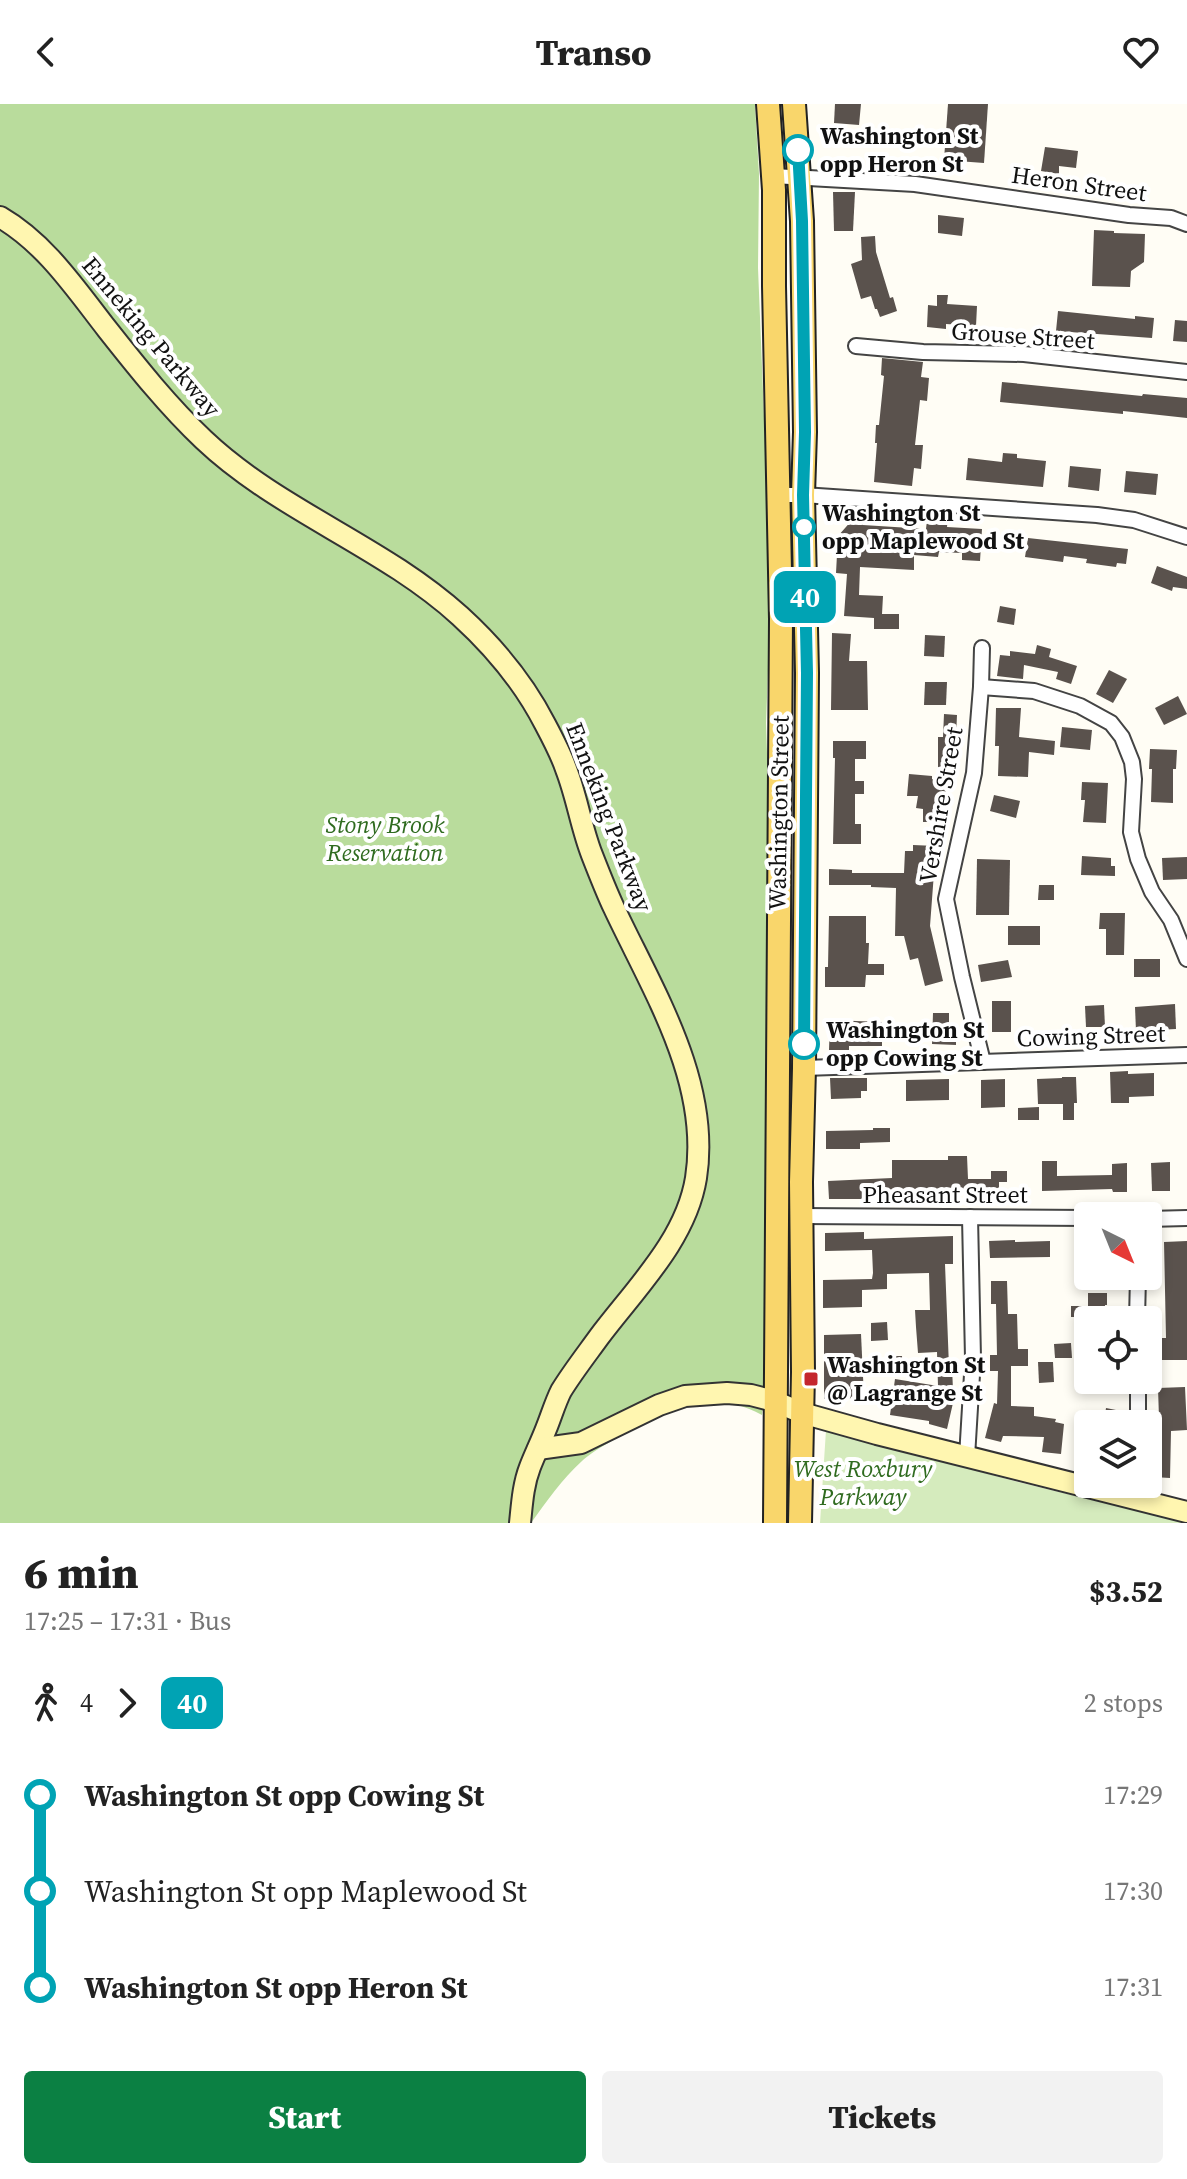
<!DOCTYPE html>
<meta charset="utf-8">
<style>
body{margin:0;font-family:"Source Serif 4",serif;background:#f2f2f2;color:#222;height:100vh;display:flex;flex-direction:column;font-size:30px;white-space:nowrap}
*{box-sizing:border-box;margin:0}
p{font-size:26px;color:#767676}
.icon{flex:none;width:44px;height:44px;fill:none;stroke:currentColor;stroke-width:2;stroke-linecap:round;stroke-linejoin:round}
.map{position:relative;height:1419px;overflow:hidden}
.side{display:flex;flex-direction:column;background:#fff;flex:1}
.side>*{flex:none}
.badge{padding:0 16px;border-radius:12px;font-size:28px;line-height:52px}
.needle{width:52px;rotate:137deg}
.fabs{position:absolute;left:1074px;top:1098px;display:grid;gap:16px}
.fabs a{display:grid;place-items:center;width:88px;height:88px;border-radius:8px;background:#fff;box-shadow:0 4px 12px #0003;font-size:40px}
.map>.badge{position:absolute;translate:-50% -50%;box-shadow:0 0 0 4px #fff}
.legs{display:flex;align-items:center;gap:12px;height:88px;padding:0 24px;font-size:26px}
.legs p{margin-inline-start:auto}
.summary{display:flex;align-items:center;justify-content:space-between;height:136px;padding:0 24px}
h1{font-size:44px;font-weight:800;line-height:60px}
.cta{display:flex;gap:16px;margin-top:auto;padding:16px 24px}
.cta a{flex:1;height:92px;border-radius:8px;background:#0b8043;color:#fff;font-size:32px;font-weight:800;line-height:92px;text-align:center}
.cta a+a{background:#f2f2f2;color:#222}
ul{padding:0 24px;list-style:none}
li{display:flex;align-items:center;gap:28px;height:96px;font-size:30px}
li i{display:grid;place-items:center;width:12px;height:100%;margin:0 10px;background:currentColor}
li i::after{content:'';width:20px;height:20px;margin:-10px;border:6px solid;border-radius:50%;background:#fff}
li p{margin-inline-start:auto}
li:first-child i{background:linear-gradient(#0000 50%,currentColor 0)}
li:last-child i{background:linear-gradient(currentColor 50%,#0000 0)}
header{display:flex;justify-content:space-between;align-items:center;height:104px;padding:0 24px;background:#fff;font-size:36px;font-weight:800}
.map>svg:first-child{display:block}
.green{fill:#d5ebbd}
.forest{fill:#b9dc9c}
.building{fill:#5a524d}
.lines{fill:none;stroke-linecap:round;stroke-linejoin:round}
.minor-casing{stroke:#444;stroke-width:18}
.secondary-casing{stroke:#333;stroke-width:24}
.primary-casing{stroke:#222;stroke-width:26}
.minor{stroke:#fff;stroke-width:14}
.secondary{stroke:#fff6b0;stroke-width:20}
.primary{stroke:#f9d66b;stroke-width:22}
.line-1-casing{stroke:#fff;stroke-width:18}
.line-1{stroke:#00a3b4;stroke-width:12}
.stop-1-dot{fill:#fff;stroke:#00a3b4;stroke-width:4}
.poi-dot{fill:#c4262e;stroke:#fff;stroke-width:3}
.labels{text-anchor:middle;stroke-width:8;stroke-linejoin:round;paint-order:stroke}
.stop-label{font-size:24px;font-weight:bold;fill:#111;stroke:#fff;text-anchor:start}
.street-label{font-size:24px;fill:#111;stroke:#fff}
.park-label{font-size:24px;font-style:italic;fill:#2f6b1f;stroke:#fff}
.poi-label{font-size:24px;font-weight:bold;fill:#111;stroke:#fff;text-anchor:start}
</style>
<header><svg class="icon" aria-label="back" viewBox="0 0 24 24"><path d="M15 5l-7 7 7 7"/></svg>Transo<svg class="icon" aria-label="heart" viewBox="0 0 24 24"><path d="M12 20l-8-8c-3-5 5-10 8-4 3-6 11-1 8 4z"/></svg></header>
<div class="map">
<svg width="1187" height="1419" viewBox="0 0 1187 1419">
<rect width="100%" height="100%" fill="#fffdf5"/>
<polygon class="green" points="826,1326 1018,1378 1187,1419 820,1419"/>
<path class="forest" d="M 0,0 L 755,0 L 759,70 L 758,164 L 766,362 L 769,540 L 766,619 L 771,766 L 770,931 L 766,1055 L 769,1210 L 762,1311 C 743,1301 730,1298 709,1298 C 681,1299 603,1338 582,1357 C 562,1375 547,1397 531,1419 L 0,1419 Z"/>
<g class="building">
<polygon points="835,0 861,0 859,21 834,19"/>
<polygon points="948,0 988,0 984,59 944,56"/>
<polygon points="1045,43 1078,47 1076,64 1059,62 1059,70 1041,67"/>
<polygon points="833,88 855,88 853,127 834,127"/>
<polygon points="938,111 964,114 962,132 938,129"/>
<polygon points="1094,126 1114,127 1114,129 1145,130 1144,158 1131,167 1130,183 1092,182"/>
<polygon points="875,132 876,148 890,194 893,193 897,207 880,213 877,205 875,205 871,192 861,195 851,160 862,156 861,133"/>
<polygon points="937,191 948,191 947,200 977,202 976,222 946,220 946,225 927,223 928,201 937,202"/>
<polygon points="1058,207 1135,215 1135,212 1154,214 1152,234 1056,227"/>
<polygon points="1175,216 1187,217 1187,238 1173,237"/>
<polygon points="882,254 923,258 921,273 929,274 927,297 920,296 915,341 923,341 921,365 914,364 912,382 874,378 877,339 875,339 876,321 879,321 884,272 881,271"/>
<polygon points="1002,278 1142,292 1143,290 1187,294 1187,314 1123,307 1123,310 1000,298"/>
<polygon points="1003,349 1017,350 1017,354 1046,357 1043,383 966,376 968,354 1002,358"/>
<polygon points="1070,362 1101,365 1099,387 1068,383"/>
<polygon points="1126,367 1158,370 1156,391 1124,388"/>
<polygon points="934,412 948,413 947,423 982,425 980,457 962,456 962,449 939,448 938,453 914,451 914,466 860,463 859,491 883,492 882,510 899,510 899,525 874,525 874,514 844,512 847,470 836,469 838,432 853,415 863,415 863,421 926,425 927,416 934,416"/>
<polygon points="1028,434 1128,445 1126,460 1117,459 1116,463 1086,459 1087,455 1064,452 1063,458 1025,453"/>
<polygon points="1157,462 1187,473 1187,485 1173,483 1172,487 1151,479"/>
<polygon points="1000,502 1016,505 1014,521 997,518"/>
<polygon points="832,529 851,530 849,557 867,557 868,606 831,606"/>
<polygon points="925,531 945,532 944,553 924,552"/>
<polygon points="1037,541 1051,545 1049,553 1077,562 1071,580 1056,575 1058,568 1024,561 1023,575 997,572 1000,551 1010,552 1010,547 1035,550"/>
<polygon points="1109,566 1127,575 1113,599 1096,590"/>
<polygon points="925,578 947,578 946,601 924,601"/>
<polygon points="1178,592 1187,610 1164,621 1155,604"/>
<polygon points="996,604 1021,604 1019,633 1055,637 1054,651 1029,648 1028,673 998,672 999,642 995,642"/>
<polygon points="944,610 957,611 956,633 958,633 957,670 938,669 938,633 943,633"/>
<polygon points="1062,623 1092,626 1090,646 1060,643"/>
<polygon points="833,637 866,637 866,655 855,655 855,677 864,677 864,690 855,690 855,720 861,720 861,740 833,740 835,654 833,654"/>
<polygon points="1150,645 1177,646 1176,665 1173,665 1173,699 1151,698 1152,665 1149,665"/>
<polygon points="909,670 932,672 932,675 947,679 942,709 937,708 937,718 923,718 923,705 916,704 918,692 907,692"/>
<polygon points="1082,678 1108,679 1106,719 1083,718 1085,696 1081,696"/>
<polygon points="994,691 1020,697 1016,714 990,707"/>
<polygon points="913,741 936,742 930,822 943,877 925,882 918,854 910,856 904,832 895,832 896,784 871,783 871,781 829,781 829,765 852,766 852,769 904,769 905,747 913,747"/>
<polygon points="1082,752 1111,754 1111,762 1115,762 1115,772 1081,771"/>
<polygon points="1187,753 1187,775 1163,776 1162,754"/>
<polygon points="977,755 1010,756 1009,811 976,811"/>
<polygon points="1039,781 1054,781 1054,796 1038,796"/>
<polygon points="1100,809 1125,809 1124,851 1106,851 1106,825 1099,825"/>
<polygon points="829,812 866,812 866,839 869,839 868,860 884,860 884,871 866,871 865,883 825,883 825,863 828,863"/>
<rect x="1008" y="822" width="32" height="19"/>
<rect x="1134" y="855" width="26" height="18"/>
<polygon points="1008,856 1012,873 981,878 978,861"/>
<rect x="992" y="897" width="19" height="31"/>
<polygon points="1175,900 1176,925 1136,927 1135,903"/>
<polygon points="1104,901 1105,923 1086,923 1085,902"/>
<polygon points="933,909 949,909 949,929 956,929 956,941 932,940"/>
<polygon points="830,916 882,918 882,942 849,942 849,946 829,946"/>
<polygon points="1128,967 1128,970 1154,969 1154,992 1129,993 1129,999 1111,999 1110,968"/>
<polygon points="1062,973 1076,973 1077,999 1074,999 1074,1016 1063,1016 1063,1000 1038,1000 1037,975 1062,974"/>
<polygon points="830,974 867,974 867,987 861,987 861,994 831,995"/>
<polygon points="949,975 949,996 906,997 906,976"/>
<polygon points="1005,975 1005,1003 981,1004 981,976"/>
<polygon points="1039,1003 1039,1016 1018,1016 1018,1004"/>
<polygon points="873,1024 890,1024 890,1038 860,1039 860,1045 826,1045 826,1027 873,1026"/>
<polygon points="948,1052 967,1052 968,1075 991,1075 991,1067 1007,1067 1007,1078 999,1078 999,1092 981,1092 980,1088 918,1091 918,1089 888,1090 888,1093 868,1095 829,1095 828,1077 892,1074 892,1056 948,1056"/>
<polygon points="1042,1057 1057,1057 1057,1072 1112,1071 1112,1060 1127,1059 1127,1088 1113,1088 1112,1085 1042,1087"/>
<polygon points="1170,1058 1170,1087 1152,1087 1151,1059"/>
<polygon points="864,1128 864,1135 953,1132 953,1160 945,1160 949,1263 952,1263 953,1286 956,1286 947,1325 929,1320 929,1317 890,1311 895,1275 938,1282 937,1248 918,1249 916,1223 915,1206 930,1206 929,1169 887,1170 887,1185 862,1186 862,1203 823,1204 823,1176 872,1175 873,1169 872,1146 825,1147 825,1129"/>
<polygon points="1015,1136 1015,1138 1050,1137 1050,1153 990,1154 989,1137"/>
<polygon points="1187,1137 1187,1256 1162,1256 1162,1234 1166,1234 1164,1138"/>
<polygon points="991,1177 1007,1177 1008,1210 1017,1210 1018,1245 1028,1245 1028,1262 1011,1262 1011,1302 1034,1303 1034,1312 1056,1315 1055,1318 1064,1320 1061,1350 1042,1348 1044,1333 1003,1332 1001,1338 985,1334 994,1299 997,1300 998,1267 990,1267 990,1251 997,1251 996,1200 991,1200"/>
<polygon points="1088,1189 1107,1189 1107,1201 1105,1201 1105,1216 1079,1216 1079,1213 1071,1213 1071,1202 1088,1202"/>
<polygon points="887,1218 888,1236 871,1237 871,1219"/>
<polygon points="861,1230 864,1294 824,1295 824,1231"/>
<polygon points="1071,1239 1072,1254 1055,1254 1054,1240"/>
<polygon points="886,1252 902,1252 903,1267 886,1268"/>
<polygon points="1038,1258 1053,1258 1054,1278 1039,1279"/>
<polygon points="1185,1283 1187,1326 1171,1327 1170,1374 1153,1373 1154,1344 1160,1344 1158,1284"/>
<polygon points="1106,1304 1121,1307 1119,1320 1104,1318"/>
</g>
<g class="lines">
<defs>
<g id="minor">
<polyline points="773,72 915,80 1129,111 1171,114 1187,120"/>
<polyline points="856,242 923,248 1024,250 1187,268"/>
<polyline points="779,391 803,391 1097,411 1134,416 1187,433"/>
<polyline points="982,544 981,583 974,669 946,795 962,873 983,958"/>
<polyline points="981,583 1034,587 1080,602 1111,619 1122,633 1132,658 1134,675 1131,728 1138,755 1152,788 1171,816 1187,855"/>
<polyline points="804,964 1187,951"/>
<polyline points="802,1112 1088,1114"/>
<polyline points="1148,1115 1187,1114"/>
<polyline points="1137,1216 1138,1172"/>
<polyline points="1138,1276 1138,1320"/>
<polyline points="967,1353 973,1254 970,1113"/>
</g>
<g id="secondary">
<path d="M 0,113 C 45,139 75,184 107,225 C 137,263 168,302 204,336 C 279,407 383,442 460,512 C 494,543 524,579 545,620 C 553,635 561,650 566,665 C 577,693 581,723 592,751 C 599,769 606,787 614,804 C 653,887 711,978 696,1074 C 686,1136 635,1185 599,1233 C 586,1251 572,1269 561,1287 C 555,1299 551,1313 546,1325 C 541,1338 535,1350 530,1363 C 523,1381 522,1400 520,1419"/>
<polyline points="538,1345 581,1339 659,1301 685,1292 727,1289 751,1291 774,1297 802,1309 877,1330 1187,1408"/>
</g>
<g id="primary">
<polyline points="768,0 774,86 774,182 781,515 775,1419"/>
<polyline points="794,0 802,117 805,328 803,391 807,569 804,964 801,1078 803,1268 800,1419"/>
</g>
</defs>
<use href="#minor" class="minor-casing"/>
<use href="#secondary" class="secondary-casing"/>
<use href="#primary" class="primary-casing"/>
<use href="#minor" class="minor"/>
<use href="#secondary" class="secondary"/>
<use href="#primary" class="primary"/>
</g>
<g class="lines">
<defs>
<polyline id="line-1" points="798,46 802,117 805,328 803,391 807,569 804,940"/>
</defs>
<use href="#line-1" class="line-1-casing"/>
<use href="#line-1" class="line-1"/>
</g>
<g class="stop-1-dot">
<circle cx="798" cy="46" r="14"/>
<circle cx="804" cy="423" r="10"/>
<circle cx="804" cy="940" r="14"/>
</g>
<rect class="poi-dot" x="803" y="1267" width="16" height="16" rx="4"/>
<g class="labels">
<g class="stop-label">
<text x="820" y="40">Washington St<tspan x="820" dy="28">opp Heron St</tspan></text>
<text x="822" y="417">Washington St<tspan x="822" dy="28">opp Maplewood St</tspan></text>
<text x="826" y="934">Washington St<tspan x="826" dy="28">opp Cowing St</tspan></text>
</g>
<g class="street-label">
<text transform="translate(1079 80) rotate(8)" y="8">Heron Street</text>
<text transform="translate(1023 232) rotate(4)" y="8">Grouse Street</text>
<text transform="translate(151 233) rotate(50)" y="8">Enneking Parkway</text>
<text transform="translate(941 701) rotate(-80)" y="8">Vershire Street</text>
<text transform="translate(779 709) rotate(-89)" y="8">Washington Street</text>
<text transform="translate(609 713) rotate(69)" y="8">Enneking Parkway</text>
<text transform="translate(1091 932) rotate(-2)" y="8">Cowing Street</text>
<text x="945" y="1099">Pheasant Street</text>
</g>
<g class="park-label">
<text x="385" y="729">Stony Brook<tspan x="385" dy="28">Reservation</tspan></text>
<text x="863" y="1373">West Roxbury<tspan x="863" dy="28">Parkway</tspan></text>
</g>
<g class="poi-label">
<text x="827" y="1269">Washington St<tspan x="827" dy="28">@ Lagrange St</tspan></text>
</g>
</g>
</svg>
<div class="fabs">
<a><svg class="needle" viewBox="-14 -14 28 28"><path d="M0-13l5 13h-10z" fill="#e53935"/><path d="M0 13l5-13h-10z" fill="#767676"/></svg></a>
<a><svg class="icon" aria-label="locate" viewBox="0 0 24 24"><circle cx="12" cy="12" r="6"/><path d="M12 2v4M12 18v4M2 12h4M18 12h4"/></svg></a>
<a><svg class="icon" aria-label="layers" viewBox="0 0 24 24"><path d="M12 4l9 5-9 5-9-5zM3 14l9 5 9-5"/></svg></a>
</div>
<b class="badge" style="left:805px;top:493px;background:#00a3b4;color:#fff">40</b>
</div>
<section class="side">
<div class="summary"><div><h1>6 min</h1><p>17:25 – 17:31 · Bus</p></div><b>$3.52</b></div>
<div class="legs"><svg class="icon" aria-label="walk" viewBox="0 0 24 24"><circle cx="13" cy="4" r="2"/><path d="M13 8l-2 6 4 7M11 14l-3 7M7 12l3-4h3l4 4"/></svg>4<svg class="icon" aria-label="forward" viewBox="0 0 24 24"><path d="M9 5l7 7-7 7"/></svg><b class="badge" style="background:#00a3b4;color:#fff">40</b><p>2 stops</p></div>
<ul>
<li><i style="color:#00a3b4"></i><b>Washington St opp Cowing St</b><p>17:29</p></li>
<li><i style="color:#00a3b4"></i><span>Washington St opp Maplewood St</span><p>17:30</p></li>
<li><i style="color:#00a3b4"></i><b>Washington St opp Heron St</b><p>17:31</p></li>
</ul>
<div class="cta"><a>Start</a><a>Tickets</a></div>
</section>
